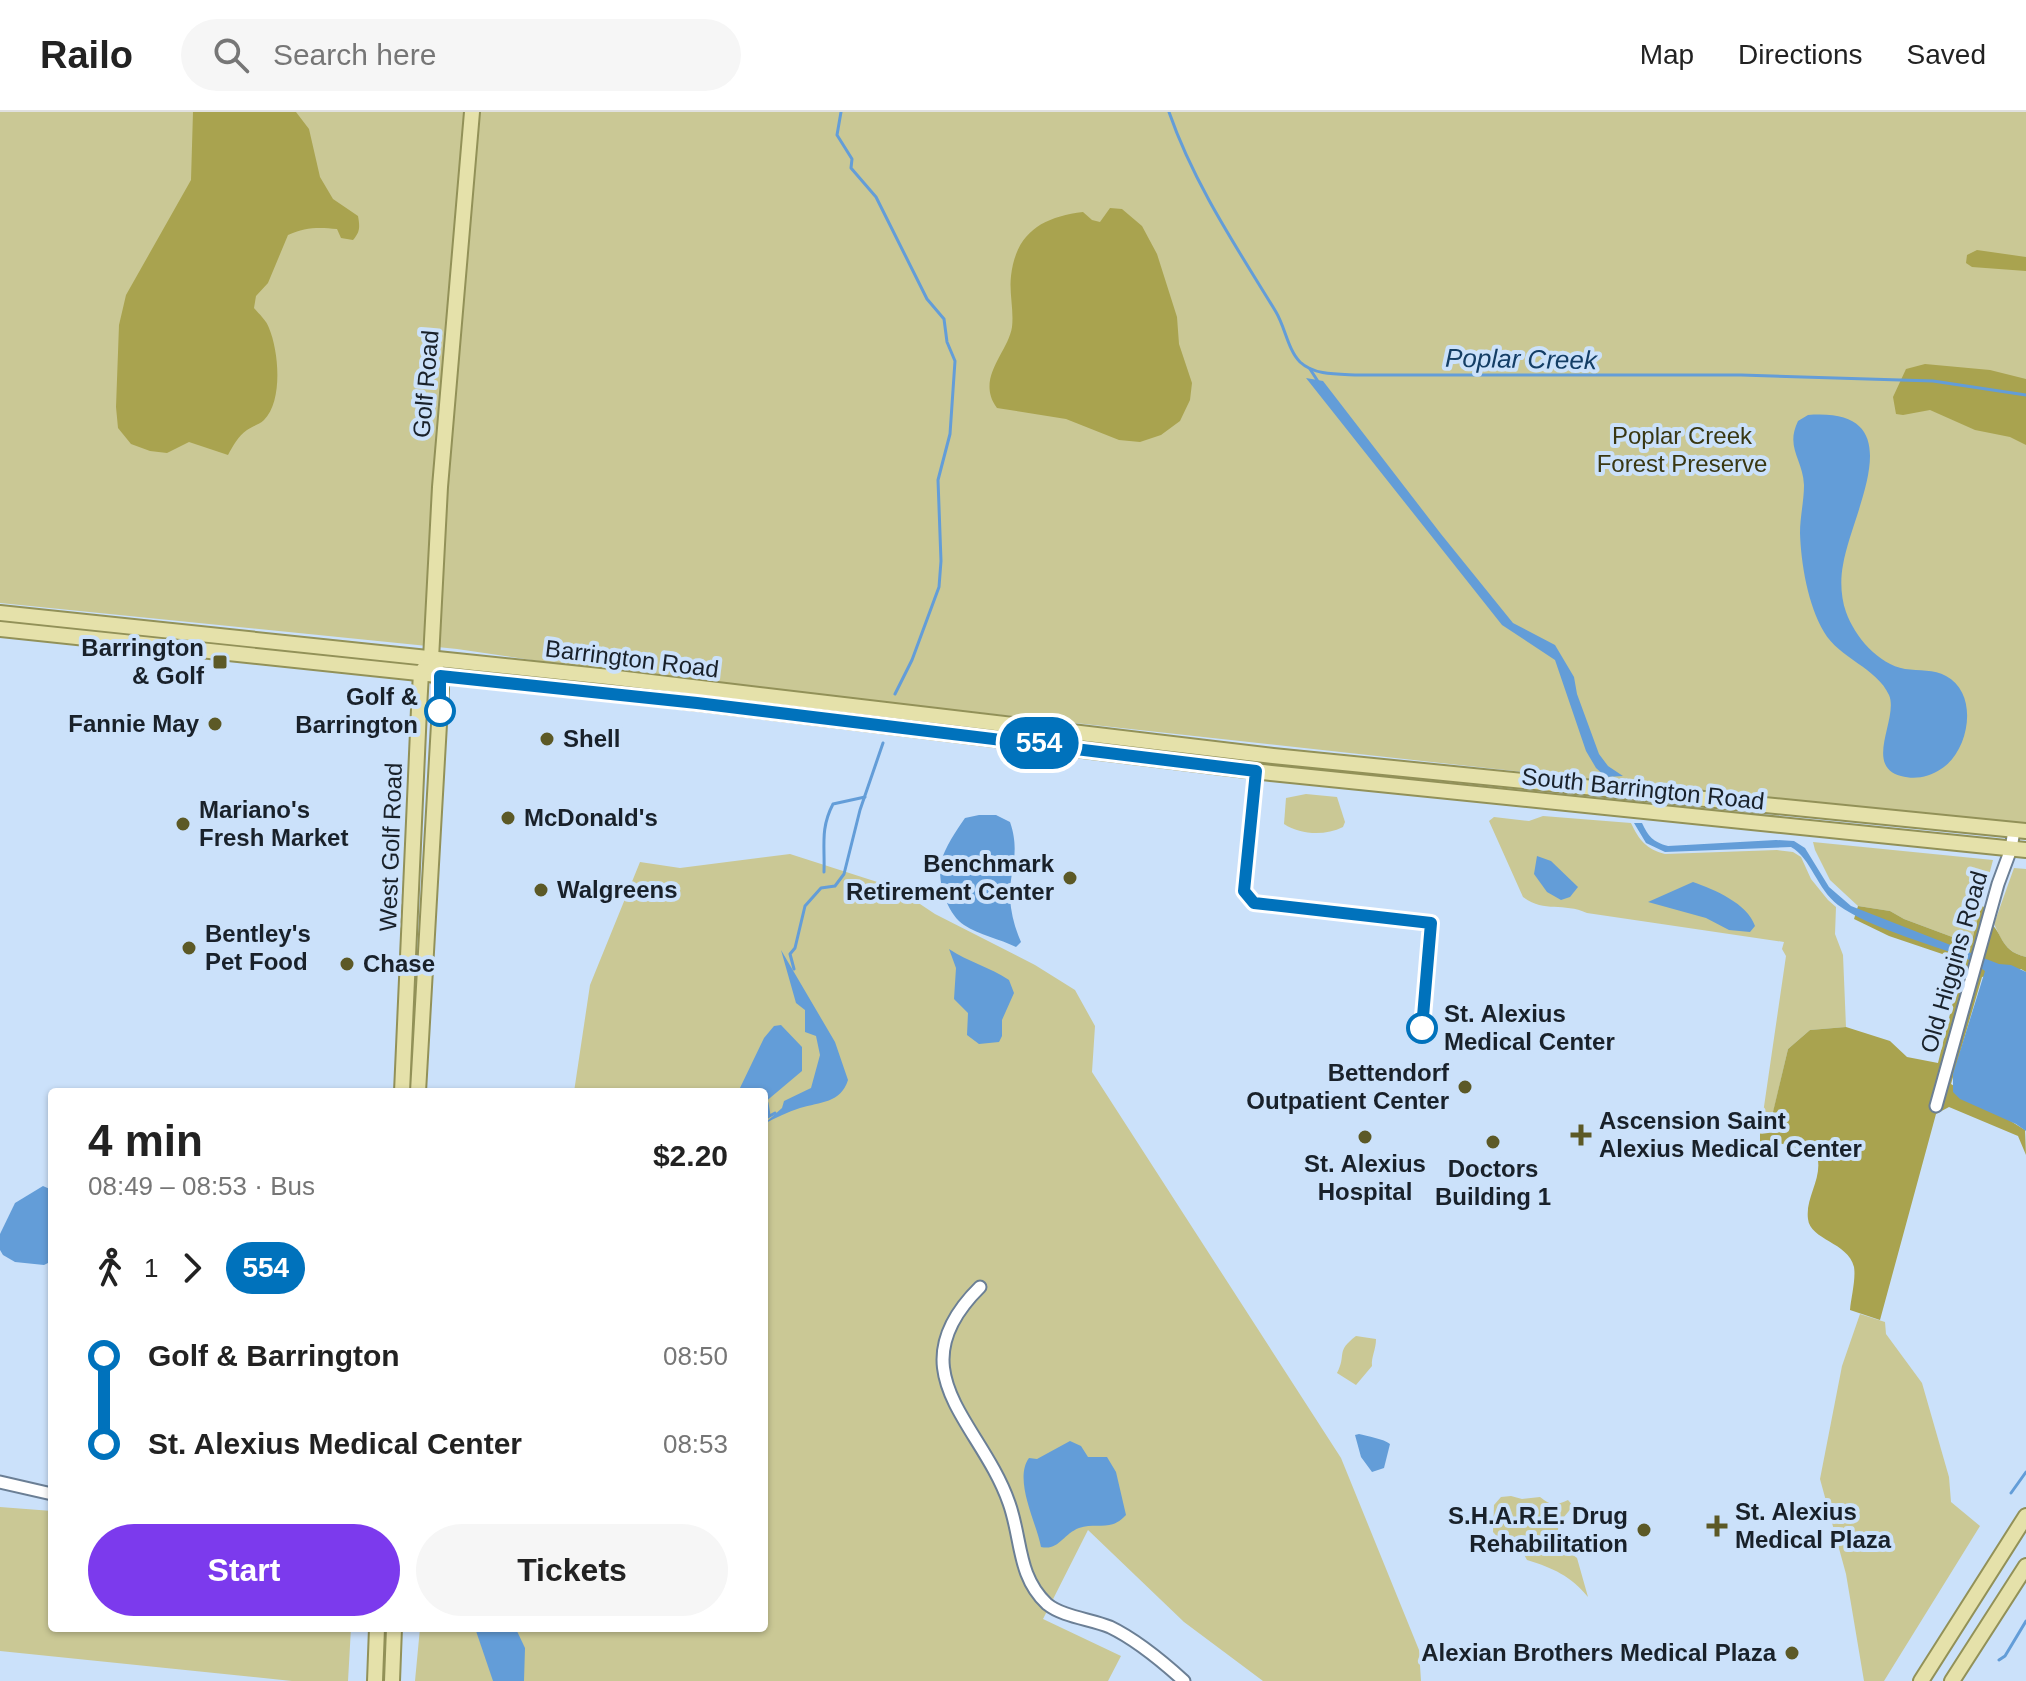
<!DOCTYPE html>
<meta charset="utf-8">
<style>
body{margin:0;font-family:Helvetica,sans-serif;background:#f6f6f6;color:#222;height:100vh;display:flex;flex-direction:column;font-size:30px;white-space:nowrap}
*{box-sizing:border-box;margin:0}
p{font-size:26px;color:#767676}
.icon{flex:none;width:44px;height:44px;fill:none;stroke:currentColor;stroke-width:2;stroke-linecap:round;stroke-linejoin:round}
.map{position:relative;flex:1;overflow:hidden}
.details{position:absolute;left:48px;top:976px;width:720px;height:544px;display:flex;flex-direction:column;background:#fff;border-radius:8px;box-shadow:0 2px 6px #0004}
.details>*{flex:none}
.badge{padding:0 16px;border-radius:26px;font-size:28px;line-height:52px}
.map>.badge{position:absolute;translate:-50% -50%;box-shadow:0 0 0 4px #fff}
.legs{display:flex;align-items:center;gap:12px;height:88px;padding:0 40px;font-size:26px}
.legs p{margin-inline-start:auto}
.headline{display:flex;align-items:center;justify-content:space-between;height:136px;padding:0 40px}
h1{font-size:44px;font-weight:800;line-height:60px}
.button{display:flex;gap:16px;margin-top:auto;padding:16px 40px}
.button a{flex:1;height:92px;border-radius:48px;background:#7c3aed;color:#fff;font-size:32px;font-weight:800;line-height:92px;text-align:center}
.button a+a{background:#f6f6f6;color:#222}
ul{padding:0 40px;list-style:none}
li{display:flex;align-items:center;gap:28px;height:88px;font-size:30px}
li i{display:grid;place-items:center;width:12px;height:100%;margin:0 10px;background:currentColor}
li i::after{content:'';width:20px;height:20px;margin:-10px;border:6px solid;border-radius:50%;background:#fff}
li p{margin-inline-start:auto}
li:first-child i{background:linear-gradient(#0000 50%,currentColor 0)}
li:last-child i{background:linear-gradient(currentColor 50%,#0000 0)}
header{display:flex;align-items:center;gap:48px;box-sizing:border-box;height:112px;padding:0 40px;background:#fff;border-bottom:2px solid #e0e0e0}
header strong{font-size:38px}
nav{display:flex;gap:44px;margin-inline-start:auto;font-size:28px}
.search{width:560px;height:72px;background:#f6f6f6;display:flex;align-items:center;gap:20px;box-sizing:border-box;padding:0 28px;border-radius:44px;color:#767676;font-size:30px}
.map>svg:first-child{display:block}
.green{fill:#cac895}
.forest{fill:#a9a34f}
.water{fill:#639dd8}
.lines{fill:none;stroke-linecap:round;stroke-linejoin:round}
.stream{stroke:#639dd8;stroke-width:3}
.minor-casing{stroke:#6b7f95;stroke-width:15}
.major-casing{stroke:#929158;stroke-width:18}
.minor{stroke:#fff;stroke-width:11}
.major{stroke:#e5e1aa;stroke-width:14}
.line-1-casing{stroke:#fff;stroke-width:18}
.line-1{stroke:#0072bc;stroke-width:12}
.poi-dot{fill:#5c5926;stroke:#cbe1fa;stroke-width:3}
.stop-1-dot{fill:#fff;stroke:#0072bc;stroke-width:4}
.labels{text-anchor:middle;stroke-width:8;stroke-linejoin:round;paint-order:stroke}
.street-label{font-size:24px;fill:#19212a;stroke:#cbe1fa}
.park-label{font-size:24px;fill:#393712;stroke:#cbe1fa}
.poi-label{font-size:24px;font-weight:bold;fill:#19212a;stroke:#cbe1fa;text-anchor:start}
.stop-label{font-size:24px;font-weight:bold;fill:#19212a;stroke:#cbe1fa;text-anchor:end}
.water-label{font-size:26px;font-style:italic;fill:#143e65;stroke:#cbe1fa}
</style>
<header>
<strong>Railo</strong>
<div class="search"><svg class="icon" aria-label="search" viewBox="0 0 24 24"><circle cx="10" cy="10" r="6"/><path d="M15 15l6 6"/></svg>Search here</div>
<nav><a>Map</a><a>Directions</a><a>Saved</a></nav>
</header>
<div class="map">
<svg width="2026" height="1569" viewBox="0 0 2026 1569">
<rect width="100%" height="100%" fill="#cbe1fa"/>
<g class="green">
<polygon points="0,0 2026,0 2026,715 627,562 457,537 0,491"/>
<path d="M 1306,682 L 1337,685 L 1345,710 L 1343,715 C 1325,724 1301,723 1284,712 L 1286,686 Z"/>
<path d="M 1543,704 L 1631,711 C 1639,728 1646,737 1665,742 L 1777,738 L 1793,740 L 1801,745 L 1811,767 L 1828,788 L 1836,795 L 1835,822 L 1843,843 L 1846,915 L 1810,918 L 1788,937 L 1769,1018 L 1760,1022 L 1786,844 L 1782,837 L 1784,830 L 1587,801 C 1563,790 1544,801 1523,785 L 1489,709 L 1494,705 L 1529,709 Z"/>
<polygon points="1813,730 1993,748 1971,832 1904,807 1890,799 1858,794 1830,768 1815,738"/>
<polygon points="790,742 896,776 935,802 1035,853 1075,878 1095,914 1092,960 1341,1346 1419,1538 1421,1569 1263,1569 1184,1510 1088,1418 1043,1507 1121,1544 1108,1569 415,1569 420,1516 764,1516 764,980 574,980 590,873 640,750 680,756"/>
<path d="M 2014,756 L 2026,757 L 2026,845 C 2006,840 2002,829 1994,812 Z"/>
<polygon points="1860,1202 1885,1210 1886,1222 1922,1271 1949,1365 1951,1390 1980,1414 1884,1569 1864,1569 1846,1462 1820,1367 1842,1254"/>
<path d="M 1356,1224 L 1376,1227 C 1376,1238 1371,1245 1372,1254 L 1356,1273 L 1337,1261 C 1347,1242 1335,1240 1356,1224 Z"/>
<path d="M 1511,1384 L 1522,1387 L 1540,1385 C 1550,1393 1555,1394 1568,1388 L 1573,1394 L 1559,1411 L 1556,1430 L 1577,1446 L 1588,1485 C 1571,1464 1553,1456 1527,1448 L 1520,1435 L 1503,1431 L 1493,1420 L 1494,1393 L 1501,1385 Z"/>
<polygon points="0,1395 52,1399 52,1516 351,1516 348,1569 292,1569 0,1539"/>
</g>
<g class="forest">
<path d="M 193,0 L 296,0 L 309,17 L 320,65 L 333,87 L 358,104 C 360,115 360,120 353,128 L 341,126 L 337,117 C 319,115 305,115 288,123 L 268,171 L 256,184 L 254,196 C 259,202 267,209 269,216 C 279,240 283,289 264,308 C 259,313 252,314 247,318 C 238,324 233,334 228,343 L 189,330 L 167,341 L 150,339 L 131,332 L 118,316 L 116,295 L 119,213 L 126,183 L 191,68 Z"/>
<path d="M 1110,96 L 1122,97 L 1142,114 L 1157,142 L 1177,205 L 1179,232 L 1192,271 L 1190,288 L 1180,309 L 1161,323 L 1140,330 L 1119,328 L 1066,307 L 997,296 C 975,266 1008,241 1012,215 C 1014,198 1009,181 1011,164 C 1016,120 1043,105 1083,100 L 1092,108 L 1100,110 Z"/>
<polygon points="1977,138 2026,145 2026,159 1972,155 1966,151 1967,143"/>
<polygon points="1925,252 1990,258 2026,267 2026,333 2010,325 1975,318 1930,298 1903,303 1896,302 1893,285 1906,257"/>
<path d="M 1858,794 L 1890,799 L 1904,807 L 1971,832 L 1981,794 L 1988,796 L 1985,807 C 2005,819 1997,838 2026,845 L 2026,860 L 2021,857 L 1982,865 L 1951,972 L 2025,1018 L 2026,1043 L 2018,1024 L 1949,995 L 1936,1002 L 1880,1208 L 1850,1198 C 1851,1186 1856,1167 1854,1155 C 1848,1130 1810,1128 1808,1107 C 1805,1084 1825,1064 1816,1041 L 1779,1031 L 1760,1034 L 1760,1022 L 1768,1021 L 1788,937 L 1810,918 L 1846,915 L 1890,929 L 1907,945 L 1938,951 L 1963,849 L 1889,824 L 1854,807 Z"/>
</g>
<g class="water">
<polygon points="1306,266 1323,269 1441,422 1513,511 1555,533 1574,565 1577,582 1599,642 1608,654 1623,664 1606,665 1596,656 1586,639 1555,548 1502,513"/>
<path d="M 1808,303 C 1916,295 1852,398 1843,453 C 1840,468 1841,486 1846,500 C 1855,525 1878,552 1905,557 C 1919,559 1934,557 1946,564 C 1980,582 1969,640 1941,657 C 1929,665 1915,668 1901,664 C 1863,654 1899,606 1889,583 C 1877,556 1839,546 1824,520 C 1808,493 1801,452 1800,421 C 1800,405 1804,389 1804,373 C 1803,347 1785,336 1798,309 Z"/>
<path d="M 979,703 L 996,703 L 1010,710 C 1021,742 1009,758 1010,787 C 1011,801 1015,817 1021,830 L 1016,835 C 1000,827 979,823 964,813 C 947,802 937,770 941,750 C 945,735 956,719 965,706 Z"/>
<path d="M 1634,711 L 1642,711 C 1648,724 1653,730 1668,734 L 1776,728 L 1794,729 L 1805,736 L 1829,775 L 1851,794 L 1999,852 L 2011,853 L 2026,860 L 2026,1019 L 2016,1012 L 1960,987 L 1953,980 L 1953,962 L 1985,859 L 1966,846 C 1928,831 1870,816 1838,793 C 1817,777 1811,746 1791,735 L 1665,740 L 1646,731 Z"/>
<polygon points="1537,744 1551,749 1578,775 1570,785 1561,788 1547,780 1534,762"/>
<path d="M 1693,770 C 1715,778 1747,791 1755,814 L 1750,820 L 1729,818 L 1706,806 L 1648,790 Z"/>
<path d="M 949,837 C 968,850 990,855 1009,868 L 1014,881 L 1002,908 L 1002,924 L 999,930 L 979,932 L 967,923 L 968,901 L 954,887 L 956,856 Z"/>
<path d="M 781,838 L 835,930 L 848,968 C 841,991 820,990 800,996 C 788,1000 775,1006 764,1012 L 782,996 L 784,989 L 811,976 L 820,943 L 816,924 L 805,920 L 805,898 L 796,891 Z"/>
<polygon points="781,913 802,935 802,959 764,991 764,980 740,980 739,978 764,926 774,914"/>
<polygon points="43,1074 52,1078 52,1149 44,1153 15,1150 3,1143 0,1138 0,1122 15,1091"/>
<path d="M 1359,1322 C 1367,1324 1384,1327 1390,1332 L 1384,1356 L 1372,1360 L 1361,1345 L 1355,1323 Z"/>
<path d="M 1070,1329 L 1081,1334 L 1088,1345 L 1107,1345 L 1116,1360 L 1126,1403 C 1111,1420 1097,1410 1079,1416 C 1063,1422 1059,1439 1041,1435 C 1037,1412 1013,1368 1029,1346 L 1037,1347 Z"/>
<polygon points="475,1516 516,1517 525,1536 524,1569 493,1569"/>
</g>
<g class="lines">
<g class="stream">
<polyline points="841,0 837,23 852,47 851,56 876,85 927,187 944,207 947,230 955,249 950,322 938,368 941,449 939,475 912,548 895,582"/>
<path d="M 1169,0 C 1194,72 1237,136 1276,200 C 1285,215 1288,238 1300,250 C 1315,264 1339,262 1359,263 L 1741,263 L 1933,269 L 2026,283"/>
<polyline points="1310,257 1319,271"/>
<path d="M 824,760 C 825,734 820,717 833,692 L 865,685"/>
<polyline points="794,857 790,842 795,836 805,794 821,776 835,774 844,762 860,698 883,631"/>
<polyline points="767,991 769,1003"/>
<polyline points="764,1007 775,1001"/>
<polyline points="2011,1381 2026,1360"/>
<polyline points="1999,1548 2005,1544 2026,1509"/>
</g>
<defs>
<g id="minor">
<polyline points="1936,994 1998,772 2011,737 2014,718"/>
<path d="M 980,1175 C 894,1260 981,1310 1009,1391 C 1022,1427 1017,1464 1047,1492 C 1063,1505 1091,1507 1110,1515 C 1137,1528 1162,1549 1184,1569"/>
<polyline points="0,1370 52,1382"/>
</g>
<g id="major">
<polyline points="0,501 609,565 1273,644 2026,719"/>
<polyline points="0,517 666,587 1271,661 2026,738"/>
<polyline points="431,547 440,375 472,0"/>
<polyline points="402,980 419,597 421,561 426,554"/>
<polyline points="418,980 441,577 437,558"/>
<polyline points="375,1569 377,1516"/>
<polyline points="392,1569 394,1516"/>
<polyline points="1921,1569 2026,1404"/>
<polyline points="1952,1569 2026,1454"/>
</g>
</defs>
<use href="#minor" class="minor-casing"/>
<use href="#major" class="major-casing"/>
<use href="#minor" class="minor"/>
<use href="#major" class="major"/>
</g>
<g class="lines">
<defs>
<polyline id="line-1" points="440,599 440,564 697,591 1256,659 1244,779 1254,791 1431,811 1422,916"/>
</defs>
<use href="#line-1" class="line-1-casing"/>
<use href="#line-1" class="line-1"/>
</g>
<g class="poi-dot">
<rect x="212" y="542" width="16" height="16" rx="4"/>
<circle cx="215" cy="612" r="8"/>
<circle cx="547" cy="627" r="8"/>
<circle cx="508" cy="706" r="8"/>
<circle cx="183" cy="712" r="8"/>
<circle cx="1070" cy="766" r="8"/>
<circle cx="541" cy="778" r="8"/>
<circle cx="189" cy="836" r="8"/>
<circle cx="347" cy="852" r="8"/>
<circle cx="1465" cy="975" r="8"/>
<path d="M1577 1011h8v8h8v8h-8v8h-8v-8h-8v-8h8z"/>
<circle cx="1365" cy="1025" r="8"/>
<circle cx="1493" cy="1030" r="8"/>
<path d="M1713 1402h8v8h8v8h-8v8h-8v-8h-8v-8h8z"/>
<circle cx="1644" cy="1418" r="8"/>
<circle cx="1792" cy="1541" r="8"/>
</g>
<g class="stop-1-dot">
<circle cx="440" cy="599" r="14"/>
<circle cx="1422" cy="916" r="14"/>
</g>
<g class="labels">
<g class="street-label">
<text transform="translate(426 272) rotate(-85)" y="8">Golf Road</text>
<text transform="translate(632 547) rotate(7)" y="8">Barrington Road</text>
<text transform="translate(1643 677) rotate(6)" y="8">South Barrington Road</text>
<text transform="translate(391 735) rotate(-88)" y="8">West Golf Road</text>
<text transform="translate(1954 850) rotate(-74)" y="8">Old Higgins Road</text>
</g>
<g class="park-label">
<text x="1682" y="332">Poplar Creek<tspan x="1682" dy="28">Forest Preserve</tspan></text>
</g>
<g class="poi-label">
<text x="204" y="544" text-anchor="end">Barrington<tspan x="204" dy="28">&amp; Golf</tspan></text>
<text x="199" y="620" text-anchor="end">Fannie May</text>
<text x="563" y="635">Shell</text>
<text x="199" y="706">Mariano's<tspan x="199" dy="28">Fresh Market</tspan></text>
<text x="524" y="714">McDonald's</text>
<text x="1054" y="760" text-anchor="end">Benchmark<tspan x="1054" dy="28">Retirement Center</tspan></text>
<text x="557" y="786">Walgreens</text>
<text x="205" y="830">Bentley's<tspan x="205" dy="28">Pet Food</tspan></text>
<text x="363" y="860">Chase</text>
<text x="1449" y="969" text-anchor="end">Bettendorf<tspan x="1449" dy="28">Outpatient Center</tspan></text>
<text x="1599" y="1017">Ascension Saint<tspan x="1599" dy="28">Alexius Medical Center</tspan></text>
<text x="1365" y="1060" text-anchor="middle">St. Alexius<tspan x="1365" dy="28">Hospital</tspan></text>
<text x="1493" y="1065" text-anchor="middle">Doctors<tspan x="1493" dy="28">Building 1</tspan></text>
<text x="1735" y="1408">St. Alexius<tspan x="1735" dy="28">Medical Plaza</tspan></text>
<text x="1628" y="1412" text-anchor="end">S.H.A.R.E. Drug<tspan x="1628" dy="28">Rehabilitation</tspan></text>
<text x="1776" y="1549" text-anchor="end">Alexian Brothers Medical Plaza</text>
</g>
<g class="stop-label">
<text x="418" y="593">Golf &amp;<tspan x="418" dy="28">Barrington</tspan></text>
<text x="1444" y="910" text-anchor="start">St. Alexius<tspan x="1444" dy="28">Medical Center</tspan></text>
</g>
<g class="water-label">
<text transform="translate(1521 247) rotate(1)" y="9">Poplar Creek</text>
</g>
</g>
</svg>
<b class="badge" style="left:1039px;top:631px;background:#0072bc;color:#fff">554</b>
<section class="details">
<div class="headline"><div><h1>4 min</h1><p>08:49 – 08:53 · Bus</p></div><b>$2.20</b></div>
<div class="legs"><svg class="icon" aria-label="walk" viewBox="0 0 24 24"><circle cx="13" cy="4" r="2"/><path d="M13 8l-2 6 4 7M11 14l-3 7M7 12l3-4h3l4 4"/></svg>1<svg class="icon" aria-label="forward" viewBox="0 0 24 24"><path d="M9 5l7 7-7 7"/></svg><b class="badge" style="background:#0072bc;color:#fff">554</b></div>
<ul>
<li><i style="color:#0072bc"></i><b>Golf &amp; Barrington</b><p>08:50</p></li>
<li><i style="color:#0072bc"></i><b>St. Alexius Medical Center</b><p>08:53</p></li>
</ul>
<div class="button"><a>Start</a><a>Tickets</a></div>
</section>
</div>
